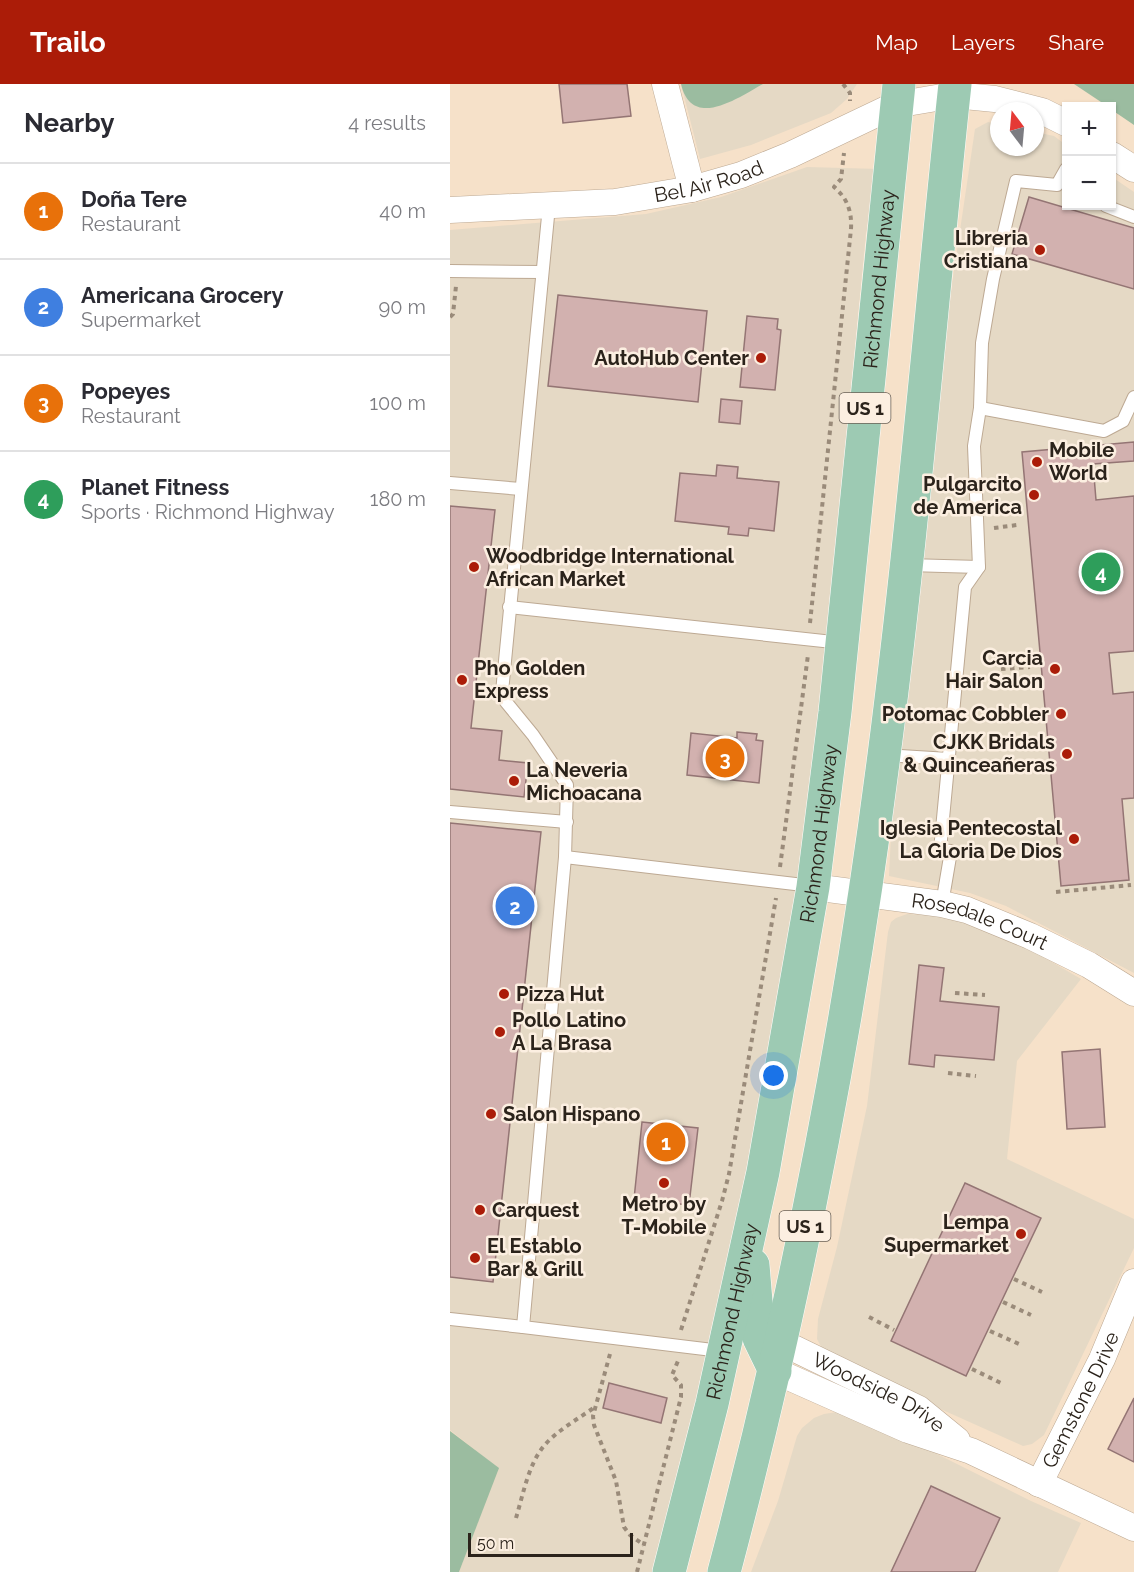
<!DOCTYPE html>
<html lang="en">
<head>
<meta charset="utf-8">
<style>
  :root { --surface:#fff; --page:#f2f2f3; --text:#2b2b33; --muted:#7c7c81; --line:#e1e1e2; --accent:#ab1c08 }
  body { margin:0; font-family:Raleway,sans-serif; background:var(--page); color:var(--text) }
  .controls { position:absolute; right:18px; top:18px; display:grid; overflow:hidden; border-radius:0px; box-shadow:0 2px 4px #0004 }
  .controls button { width:54px; height:54px; display:grid; place-items:center; padding:0; border:0; border-bottom:2px solid var(--line); background:var(--surface); color:var(--text); font:30px sans-serif }
  .compass { position:absolute; left:540px; top:18px; width:54px; height:54px; border-radius:50%; background:var(--surface); box-shadow:0 2px 4px #0004; rotate:344deg }
  .scale { position:absolute; left:18px; bottom:15px; width:165px; box-sizing:border-box; padding-left:6px; border:3px solid #2b231b; border-top:0; font-size:16px; line-height:21px; white-space:nowrap; color:#2b231b; -webkit-text-stroke:4px #fcefe1; paint-order:stroke }
  .you { position:absolute; left:324px; top:992px; width:21px; height:21px; margin:-15px; border:4px solid #fff; border-radius:50%; background:#1a73e8; box-shadow:0 0 0 9px #1a73e833 }
  .badge { display:grid; place-items:center; width:39px; height:39px; border-radius:50%; background:var(--accent); color:#fff; font-size:20px; font-weight:700 }
  .pin { position:absolute; translate:-50% -50%; border:3px solid #fff; box-shadow:0 2px 6px #0006 }
  .list { margin:0; padding:0; list-style:none }
  h2 { display:flex; justify-content:space-between; align-items:center; height:78px; margin:0; padding:0 24px; font-size:26px }
  h2 small { font-size:20px; font-weight:400; color:var(--muted) }
  .list li { display:grid; grid-template-columns:39px 1fr auto; gap:18px; align-items:center; box-sizing:border-box; height:96px; padding:0 24px; border-top:2px solid var(--line) }
  .list b { display:block; font-size:22px; white-space:nowrap }
  .list p { margin:0; font-size:20px; white-space:nowrap; color:var(--muted) }
  .list em { font-size:20px; font-style:normal; color:var(--muted) }
  .map { position:relative; flex:none; width:684px; height:1488px; overflow:hidden }
  header { display:flex; align-items:center; gap:36px; box-sizing:border-box; height:84px; padding:0 30px; background:var(--accent); color:#fff }
  header strong { font-size:28px }
  nav { display:flex; gap:33px; margin-inline-start:auto; font-size:21px }
  main { display:flex }
  aside { flex:1; background:var(--surface) }
  .map>svg:first-child { display:block }
  .commercial { fill:#e5d9c5 }
  .forest { fill:#9bbca0 }
  .building { fill:#d2b1af; stroke:#947574; stroke-width:1.5 }
  .lines { fill:none; stroke-linecap:round; stroke-linejoin:round }
  .service-casing { stroke:#bda993; stroke-width:14 }
  .minor-casing { stroke:#bda993; stroke-width:27 }
  .primary-casing { stroke:#fff; stroke-width:34 }
  .path { stroke:#9a8b7a; stroke-width:4; stroke-dasharray:4.5 4.5; stroke-linecap:butt }
  .service { stroke:#fff; stroke-width:12 }
  .minor { stroke:#fff; stroke-width:26 }
  .primary { stroke:#9dcab3; stroke-width:33 }
  .poi-dot { fill:#ab1c08; stroke:#fcefe1; stroke-width:2 }
  .labels { text-anchor:middle; dominant-baseline:central; stroke-width:5; stroke-linejoin:round; paint-order:stroke }
  .shield { fill:#fcefe1; stroke:#6a6056; stroke-width:1.5 }
  .shield-label { font-size:18px; font-weight:bold; fill:#2b231b }
  .street-label { font-size:20px; fill:#2b231b; stroke:#fcefe1 }
  .poi-label { font-size:20px; font-weight:bold; fill:#2b231b; stroke:#fcefe1; text-anchor:start }
</style>
</head>
<body>
<header>
<strong>Trailo</strong>
<nav><a>Map</a><a>Layers</a><a>Share</a></nav>
</header>
<main>
<aside>
<h2>Nearby<small>4 results</small></h2>
<ul class="list">
<li><span class="badge" style="background:#e8710a">1</span><div><b>Doña Tere</b><p>Restaurant</p></div><em>40 m</em></li>
<li><span class="badge" style="background:#3f7fe0">2</span><div><b>Americana Grocery</b><p>Supermarket</p></div><em>90 m</em></li>
<li><span class="badge" style="background:#e8710a">3</span><div><b>Popeyes</b><p>Restaurant</p></div><em>100 m</em></li>
<li><span class="badge" style="background:#2e9e5b">4</span><div><b>Planet Fitness</b><p>Sports · Richmond Highway</p></div><em>180 m</em></li>
</ul>
</aside>
<div class="map">
<svg width="684" height="1488" viewBox="0 0 684 1488">
  <rect width="100%" height="100%" fill="#f6e1c9"/>
  <g class="commercial">
    <polygon points="231,0 407,0 397,15 381,29 301,61 250,75"/>
    <polygon points="538,38 549,41 549,63 585,63 585,48 604,52 616,61 616,122 662,122 662,93 684,108 684,889 556,822 520,809 439,792 451,545 525,45"/>
    <polygon points="357,83 430,85 416,149 348,855 324,1036 205,1488 9,1488 48,1384 0,1346 0,146 196,130 271,113"/>
    <polygon points="457,830 500,832 561,854 631,895 567,977 557,1075 684,1135 684,1164 594,1351 582,1360 573,1362 388,1279 375,1270 367,1255 368,1235 387,1163 417,1022 438,848 441,838 446,834"/>
    <polygon points="394,1327 443,1348 581,1417 631,1439 608,1488 301,1488 328,1417 347,1352 352,1344 364,1334 374,1330"/>
  </g>
  <g class="forest">
    <path d="M 231,0 L 313,0 C 289,13 242,47 231,0 Z"/>
    <polygon points="624,0 684,0 684,41 662,26 662,22 657,22"/>
    <polygon points="0,1347 49,1384 9,1488 0,1488"/>
  </g>
  <g class="building">
    <polygon points="109,0 177,0 181,32 113,39"/>
    <polygon points="579,113 684,144 684,205 562,170"/>
    <polygon points="108,211 257,227 248,318 98,302"/>
    <polygon points="297,232 328,235 327,245 331,246 325,306 290,303"/>
    <polygon points="271,315 292,317 290,340 269,338"/>
    <polygon points="684,358 684,377 643,380 646,416 684,412 684,567 659,569 663,610 684,608 684,714 672,715 679,796 611,802 572,368"/>
    <polygon points="267,381 288,383 287,394 329,398 324,447 299,444 298,452 278,450 279,443 225,437 230,389 266,392"/>
    <polygon points="0,422 45,426 21,644 52,647 49,676 78,679 74,713 0,705"/>
    <polygon points="287,648 307,650 306,656 313,657 309,699 237,691 241,649 287,654"/>
    <polygon points="0,739 91,748 43,1198 0,1193"/>
    <polygon points="469,881 494,884 490,917 549,923 544,976 485,971 484,983 459,980"/>
    <polygon points="650,965 655,1043 617,1045 612,968"/>
    <polygon points="192,1038 248,1044 239,1121 184,1115"/>
    <polygon points="515,1099 591,1134 516,1292 441,1257"/>
    <polygon points="159,1299 217,1314 211,1339 153,1324"/>
    <polygon points="684,1314 684,1378 658,1365"/>
    <polygon points="481,1402 550,1434 525,1488 441,1488"/>
  </g>
  <g class="lines">
    <defs>
      <g id="service">
        <polyline points="99,122 52,608 56,618 83,651 117,701 115,773"/>
        <polyline points="656,122 684,133"/>
        <polyline points="0,187 92,188"/>
        <polyline points="530,324 654,347 673,337 684,313"/>
        <polyline points="0,399 71,405"/>
        <polyline points="458,481 529,483"/>
        <polyline points="59,523 392,559"/>
        <polyline points="434,671 499,675"/>
        <polyline points="0,728 117,738"/>
        <polyline points="492,820 501,767 490,766 515,503 529,483 524,362 530,324 532,259 543,195 566,97 607,101 616,85"/>
        <polyline points="0,1235 73,1243"/>
        <polyline points="271,1267 73,1243 115,773 362,802"/>
      </g>
      <g id="minor">
        <polyline points="215,0 242,105"/>
        <polyline points="662,71 684,85"/>
        <path id="s1" d="M 0,126 L 165,118 L 242,105 L 291,91 L 340,71 L 445,21 L 504,11 L 545,15 L 592,27 L 616,39"/>
        <path id="s2" d="M 363,803 L 492,820 L 517,826 L 580,852 L 639,881 L 684,909"/>
        <path id="s3" d="M 331,1258 L 469,1325 L 507,1356"/>
        <polyline points="325,1287 458,1346 521,1367 684,1444"/>
        <path id="s4" d="M 589,1400 L 652,1275 L 684,1198"/>
      </g>
      <g id="primary">
        <polyline points="303,1181 309,1254 325,1287"/>
        <path id="s5" d="M 219,1488 L 262,1320 L 313,1088 L 363,803 L 385,628 L 449,0"/>
        <path d="M 274,1488 C 345,1220 399,946 434,671 C 463,448 481,223 505,0"/>
      </g>
    </defs>
    <use href="#service" class="service-casing"/>
    <use href="#minor" class="minor-casing"/>
    <use href="#primary" class="primary-casing"/>
    <g class="path">
      <polyline points="393,0 400,9 400,17"/>
      <polyline points="0,233 3,230 6,202"/>
      <polyline points="544,444 567,441"/>
      <path d="M 360,539 L 401,145 C 402,127 397,114 384,103 L 391,95 L 394,69"/>
      <polyline points="551,585 580,583"/>
      <polyline points="566,744 593,742"/>
      <polyline points="330,783 358,571"/>
      <polyline points="606,808 681,801"/>
      <polyline points="505,909 535,911"/>
      <polyline points="498,989 526,992"/>
      <polyline points="564,1195 592,1208"/>
      <polyline points="553,1218 581,1231"/>
      <polyline points="419,1233 444,1246"/>
      <polyline points="231,1246 272,1117 279,1090 326,814"/>
      <polyline points="540,1247 569,1260"/>
      <polyline points="160,1270 143,1332 144,1341 166,1397 174,1443 180,1451 194,1461"/>
      <polyline points="522,1285 551,1299"/>
      <path d="M 66,1434 C 73,1411 78,1382 93,1363 C 106,1347 128,1335 145,1323"/>
      <polyline points="187,1488 231,1313 231,1301 222,1291 228,1277"/>
    </g>
    <use href="#service" class="service"/>
    <use href="#minor" class="minor"/>
    <use href="#primary" class="primary"/>
  </g>
  <g class="poi-dot">
    <circle cx="590" cy="166" r="6"/>
    <circle cx="311" cy="274" r="6"/>
    <circle cx="587" cy="378" r="6"/>
    <circle cx="584" cy="411" r="6"/>
    <circle cx="24" cy="483" r="6"/>
    <circle cx="605" cy="585" r="6"/>
    <circle cx="12" cy="596" r="6"/>
    <circle cx="611" cy="630" r="6"/>
    <circle cx="617" cy="670" r="6"/>
    <circle cx="64" cy="697" r="6"/>
    <circle cx="624" cy="755" r="6"/>
    <circle cx="54" cy="910" r="6"/>
    <circle cx="50" cy="948" r="6"/>
    <circle cx="41" cy="1030" r="6"/>
    <circle cx="214" cy="1099" r="6"/>
    <circle cx="30" cy="1126" r="6"/>
    <circle cx="571" cy="1150" r="6"/>
    <circle cx="25" cy="1174" r="6"/>
  </g>
  <g class="labels">
    <g class="shield">
      <rect x="389.5" y="309" width="51" height="30" rx="4.5"/>
      <rect x="329.5" y="1127" width="51" height="30" rx="4.5"/>
    </g>
    <g class="shield-label">
      <text x="415" y="324">US 1</text>
      <text x="355" y="1142">US 1</text>
    </g>
    <g class="street-label">
      <text stroke="none"><textPath href="#s1" startOffset="261">Bel Air Road</textPath></text>
      <text stroke="none"><textPath href="#s5" startOffset="1312">Richmond Highway</textPath></text>
      <text stroke="none"><textPath href="#s5" startOffset="754">Richmond Highway</textPath></text>
      <text stroke="none"><textPath href="#s2" startOffset="171">Rosedale Court</textPath></text>
      <text stroke="none"><textPath href="#s5" startOffset="268">Richmond Highway</textPath></text>
      <text stroke="none"><textPath href="#s3" startOffset="110">Woodside Drive</textPath></text>
      <text stroke="none"><textPath href="#s4" startOffset="94">Gemstone Drive</textPath></text>
    </g>
    <g class="poi-label">
      <text x="578" y="154" text-anchor="end">Libreria<tspan x="578" dy="23">Cristiana</tspan></text>
      <text x="299" y="274" text-anchor="end">AutoHub Center</text>
      <text x="599" y="366">Mobile<tspan x="599" dy="23">World</tspan></text>
      <text x="572" y="400" text-anchor="end">Pulgarcito<tspan x="572" dy="23">de America</tspan></text>
      <text x="36" y="472">Woodbridge International<tspan x="36" dy="23">African Market</tspan></text>
      <text x="593" y="574" text-anchor="end">Carcia<tspan x="593" dy="23">Hair Salon</tspan></text>
      <text x="24" y="584">Pho Golden<tspan x="24" dy="23">Express</tspan></text>
      <text x="599" y="630" text-anchor="end">Potomac Cobbler</text>
      <text x="605" y="658" text-anchor="end">CJKK Bridals<tspan x="605" dy="23">&amp; Quinceañeras</tspan></text>
      <text x="76" y="686">La Neveria<tspan x="76" dy="23">Michoacana</tspan></text>
      <text x="612" y="744" text-anchor="end">Iglesia Pentecostal<tspan x="612" dy="23">La Gloria De Dios</tspan></text>
      <text x="66" y="910">Pizza Hut</text>
      <text x="62" y="936">Pollo Latino<tspan x="62" dy="23">A La Brasa</tspan></text>
      <text x="53" y="1030">Salon Hispano</text>
      <text x="214" y="1120" text-anchor="middle">Metro by<tspan x="214" dy="23">T-Mobile</tspan></text>
      <text x="42" y="1126">Carquest</text>
      <text x="559" y="1138" text-anchor="end">Lempa<tspan x="559" dy="23">Supermarket</tspan></text>
      <text x="37" y="1162">El Establo<tspan x="37" dy="23">Bar &amp; Grill</tspan></text>
    </g>
  </g>
</svg>
<div class="controls">
<button>+</button>
<button>−</button>
</div>
<svg class="compass" viewBox="-18 -18 36 36"><path d="M0-13l5 13h-10z" fill="#e53935"/><path d="M0 13l5-13h-10z" fill="#7c7c81"/></svg>
<div class="scale">50 m</div>
<div class="you"></div>
<div class="pin badge" style="left:216px;top:1058px;background:#e8710a">1</div>
<div class="pin badge" style="left:65px;top:822px;background:#3f7fe0">2</div>
<div class="pin badge" style="left:275px;top:674px;background:#e8710a">3</div>
<div class="pin badge" style="left:651px;top:488px;background:#2e9e5b">4</div>
</div>
</main>
</body>
</html>
